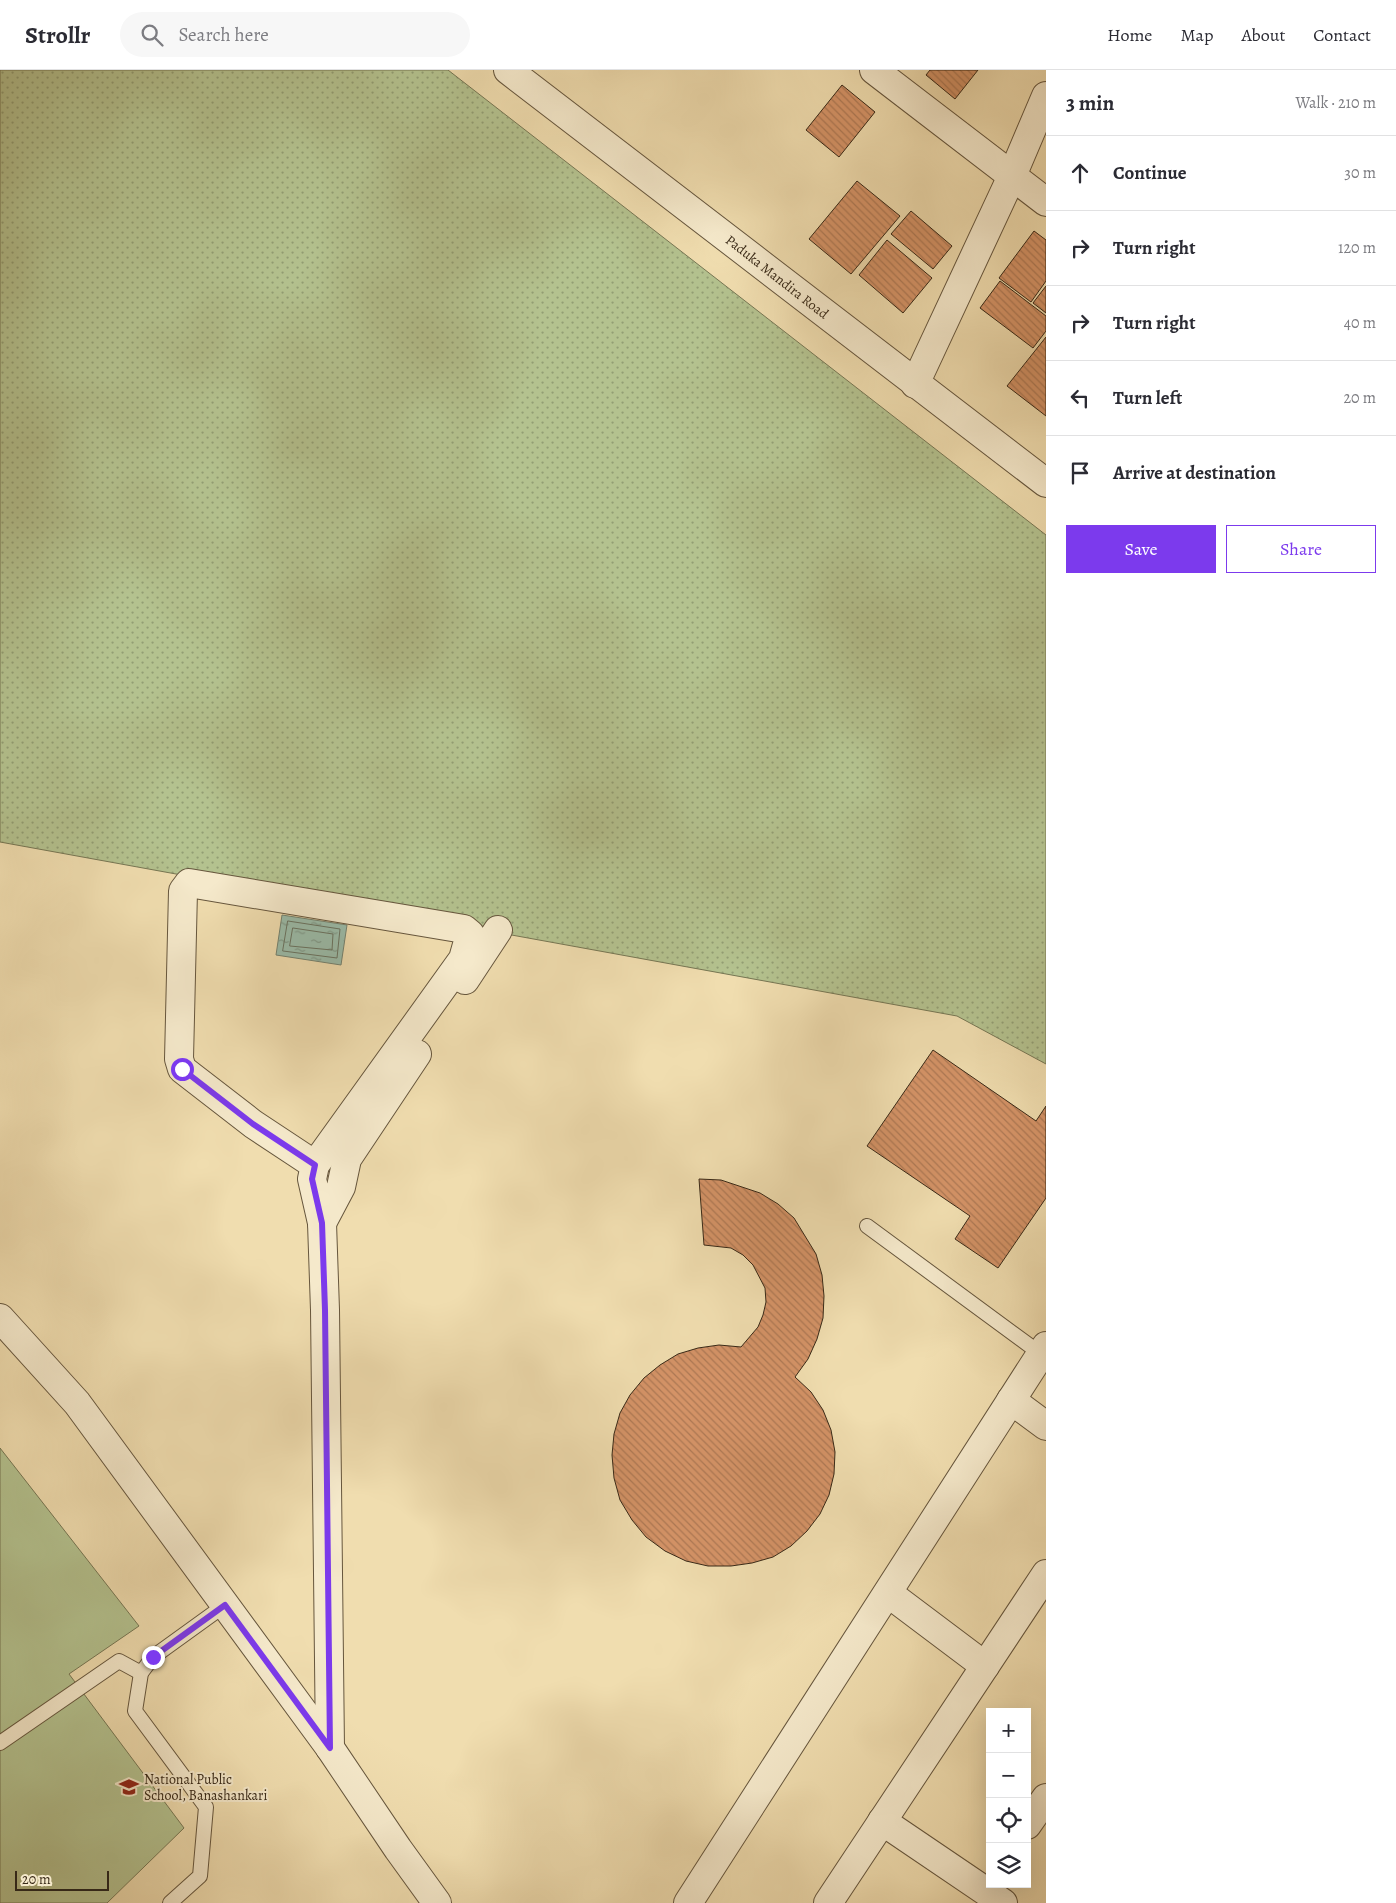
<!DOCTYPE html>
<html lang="en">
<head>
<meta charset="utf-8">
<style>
  :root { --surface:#fff; --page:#f7f7f7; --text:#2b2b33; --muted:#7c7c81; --line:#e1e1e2; --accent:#7c3aed }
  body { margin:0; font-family:Alegreya,serif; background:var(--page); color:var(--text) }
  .controls { position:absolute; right:15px; bottom:15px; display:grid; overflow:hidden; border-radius:0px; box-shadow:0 5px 20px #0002 }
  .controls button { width:45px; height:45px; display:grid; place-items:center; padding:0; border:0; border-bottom:1px solid var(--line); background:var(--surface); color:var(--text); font:25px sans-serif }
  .scale { position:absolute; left:15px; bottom:12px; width:94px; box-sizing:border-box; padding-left:5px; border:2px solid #382917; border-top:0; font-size:14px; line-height:18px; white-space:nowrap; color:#382917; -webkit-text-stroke:4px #f5e9cb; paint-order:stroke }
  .stop { position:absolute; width:15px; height:15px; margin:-11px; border:4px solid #7c3aed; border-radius:50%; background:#fff }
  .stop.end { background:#7c3aed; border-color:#fff; box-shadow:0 1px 5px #0008 }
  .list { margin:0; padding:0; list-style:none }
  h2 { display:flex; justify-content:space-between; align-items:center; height:65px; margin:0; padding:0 20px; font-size:21px }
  h2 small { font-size:16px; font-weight:400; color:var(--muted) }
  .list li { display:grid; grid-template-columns:32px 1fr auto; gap:15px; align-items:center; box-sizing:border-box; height:75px; padding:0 20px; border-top:1px solid var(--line) }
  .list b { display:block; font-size:19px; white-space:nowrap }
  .list em { font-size:16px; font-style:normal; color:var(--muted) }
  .actions { display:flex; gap:10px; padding:15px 20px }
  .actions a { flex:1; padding:11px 0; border:1px solid var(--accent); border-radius:0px; text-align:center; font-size:18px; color:var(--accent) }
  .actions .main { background:var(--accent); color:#fff }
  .icon { flex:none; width:28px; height:28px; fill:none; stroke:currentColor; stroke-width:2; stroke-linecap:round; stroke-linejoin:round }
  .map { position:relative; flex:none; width:1046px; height:1833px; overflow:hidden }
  header { display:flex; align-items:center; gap:30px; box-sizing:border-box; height:70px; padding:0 25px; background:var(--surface); border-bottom:1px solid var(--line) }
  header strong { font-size:24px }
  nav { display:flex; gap:28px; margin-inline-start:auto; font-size:18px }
  .search { width:350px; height:45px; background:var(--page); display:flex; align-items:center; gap:12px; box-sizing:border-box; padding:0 18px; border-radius:28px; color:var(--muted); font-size:19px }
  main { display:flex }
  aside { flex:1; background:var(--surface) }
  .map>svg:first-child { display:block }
  .grass { fill:url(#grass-dots); stroke:#767653 }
  .park { fill:#b4c28f; stroke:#767653 }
  .water { fill:url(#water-ripples); stroke:#73816f }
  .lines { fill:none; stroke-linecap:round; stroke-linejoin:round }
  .shore { stroke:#697260; stroke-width:1 }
  .building { fill:url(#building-back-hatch); stroke:#382917 }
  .service-casing { stroke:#66563d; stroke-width:16 }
  .minor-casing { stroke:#66563d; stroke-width:30 }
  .tertiary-casing { stroke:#66563d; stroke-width:30 }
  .service { stroke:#f5e9cb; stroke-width:14 }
  .minor { stroke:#f5e9cb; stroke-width:28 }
  .tertiary { stroke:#f5e9cb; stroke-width:28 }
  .route { stroke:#7c3aed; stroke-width:6 }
  .labels { text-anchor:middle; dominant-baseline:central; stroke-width:4; stroke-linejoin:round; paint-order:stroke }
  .street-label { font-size:14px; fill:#382917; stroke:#f5e9cb }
  .poi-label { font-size:14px; fill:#382917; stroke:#f5e9cb; text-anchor:start }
</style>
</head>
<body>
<header>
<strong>Strollr</strong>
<div class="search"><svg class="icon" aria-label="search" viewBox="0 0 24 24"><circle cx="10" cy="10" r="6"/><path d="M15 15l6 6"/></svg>Search here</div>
<nav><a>Home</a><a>Map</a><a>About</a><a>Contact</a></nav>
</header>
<main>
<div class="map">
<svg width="1046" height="1833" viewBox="0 0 1046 1833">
  <defs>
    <pattern id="grass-dots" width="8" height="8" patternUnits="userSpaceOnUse" patternTransform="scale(1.25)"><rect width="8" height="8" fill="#b4c28f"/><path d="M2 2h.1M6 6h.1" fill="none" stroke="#939e74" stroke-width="1.8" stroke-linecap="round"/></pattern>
    <pattern id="water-ripples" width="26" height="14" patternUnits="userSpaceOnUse" patternTransform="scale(1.25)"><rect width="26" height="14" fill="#9abcaa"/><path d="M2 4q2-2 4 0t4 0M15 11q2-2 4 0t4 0" fill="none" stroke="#7f9989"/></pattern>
    <pattern id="building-back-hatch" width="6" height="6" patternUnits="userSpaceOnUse" patternTransform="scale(1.25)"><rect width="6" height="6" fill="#d49367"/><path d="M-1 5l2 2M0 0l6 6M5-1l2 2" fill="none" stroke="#ad7854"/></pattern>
  </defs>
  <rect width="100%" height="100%" fill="#f0ddaf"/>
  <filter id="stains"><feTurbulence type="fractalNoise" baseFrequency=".004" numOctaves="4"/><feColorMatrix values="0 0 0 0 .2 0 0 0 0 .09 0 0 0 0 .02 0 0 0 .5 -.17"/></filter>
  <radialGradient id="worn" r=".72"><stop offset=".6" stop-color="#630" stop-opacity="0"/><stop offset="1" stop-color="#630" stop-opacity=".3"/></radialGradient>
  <polygon class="grass" points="0,0 448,0 1046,465 1046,994 957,946 0,772"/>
  <polygon class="park" points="0,1378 139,1556 69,1604 184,1758 107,1833 0,1833"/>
  <polygon class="water" points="282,845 347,855 341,895 276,885"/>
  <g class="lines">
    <g class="shore">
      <polygon points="288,851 340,859 337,888 283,881"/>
      <polygon points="293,858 333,864 332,880 290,876"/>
    </g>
  </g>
  <g class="building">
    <polygon points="930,0 978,0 955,29 926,5"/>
    <polygon points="842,15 875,42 839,87 806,60"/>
    <polygon points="857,111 900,146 851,204 809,169"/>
    <polygon points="911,141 952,176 933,199 891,164"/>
    <polygon points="1034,161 1046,170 1046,211 1031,232 999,208"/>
    <polygon points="887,170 932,208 903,243 859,205"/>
    <polygon points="1000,211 1046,246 1046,261 1033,278 980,238"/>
    <polygon points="1046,216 1046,243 1033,233"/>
    <polygon points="1046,267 1046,346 1007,316"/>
    <polygon points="933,980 1036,1051 1046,1036 1046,1128 998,1198 955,1169 970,1146 867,1076"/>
    <polygon points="699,1109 721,1110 760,1123 778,1134 794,1148 816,1184 822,1205 824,1226 823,1248 817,1269 808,1289 795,1307 811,1322 823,1340 831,1360 835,1382 834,1404 829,1425 820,1444 807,1461 791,1476 773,1487 752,1493 731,1496 708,1496 686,1491 665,1481 646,1467 632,1450 620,1430 614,1408 612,1385 614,1364 620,1343 630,1325 644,1308 660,1295 678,1284 698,1278 719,1275 741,1277 758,1257 763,1245 766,1232 765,1218 753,1195 743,1185 731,1178 704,1175"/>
  </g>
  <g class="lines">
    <defs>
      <g id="service">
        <polyline points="867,1156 1041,1284"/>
        <polyline points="0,1673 119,1591 141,1603"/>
        <polyline points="170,1833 200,1806 206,1737 135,1641 141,1603 153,1587 225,1535"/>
      </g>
      <g id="minor">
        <polyline points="874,0 1046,132"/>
        <polyline points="915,314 1012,106 1046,26"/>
        <polyline points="465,910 498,860"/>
        <polyline points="315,1095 253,1054 182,999 179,989 183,821 189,813 464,859 470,864 463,889 315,1095 312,1109 322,1153 325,1240 330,1678"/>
        <polyline points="322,1153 341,1117 347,1089 417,984"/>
        <polyline points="1011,1330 1046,1356"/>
        <polyline points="888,1523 985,1596"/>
        <polyline points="882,1751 1003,1833"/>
        <polyline points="1027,1755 1046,1728"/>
        <polyline points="688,1833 1046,1276"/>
        <polyline points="828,1833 1046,1504"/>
      </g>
      <g id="tertiary">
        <polyline points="508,0 1046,413"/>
        <polyline points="0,1248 77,1333 330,1678 398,1779 437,1833"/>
      </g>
    </defs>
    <use href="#service" class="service-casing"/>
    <use href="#minor" class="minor-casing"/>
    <use href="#tertiary" class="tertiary-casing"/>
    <use href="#service" class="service"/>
    <use href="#minor" class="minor"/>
    <use href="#tertiary" class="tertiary"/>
  </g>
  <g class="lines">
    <polyline class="route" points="153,1587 225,1535 330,1678 325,1240 322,1153 312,1109 315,1095 253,1054 182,999"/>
  </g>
  <defs>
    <symbol id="school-bare" viewBox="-9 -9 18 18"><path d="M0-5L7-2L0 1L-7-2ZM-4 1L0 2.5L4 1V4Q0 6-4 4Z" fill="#8f2418" stroke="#f5e9cb" stroke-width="2.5" paint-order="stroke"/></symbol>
  </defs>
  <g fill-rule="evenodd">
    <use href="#school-bare" x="115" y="1703" width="28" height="28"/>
  </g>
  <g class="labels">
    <g class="street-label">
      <text transform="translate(777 207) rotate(38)">Paduka Mandira Road</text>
    </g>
    <g class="poi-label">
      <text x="144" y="1709">National Public<tspan x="144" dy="16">School, Banashankari</tspan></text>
    </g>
  </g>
  <rect width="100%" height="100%" filter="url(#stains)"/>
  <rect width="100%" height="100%" fill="url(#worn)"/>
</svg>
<div class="controls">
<button>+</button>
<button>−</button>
<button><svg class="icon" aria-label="locate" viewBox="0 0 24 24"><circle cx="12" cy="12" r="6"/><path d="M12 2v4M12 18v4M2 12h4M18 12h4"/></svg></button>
<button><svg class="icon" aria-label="layers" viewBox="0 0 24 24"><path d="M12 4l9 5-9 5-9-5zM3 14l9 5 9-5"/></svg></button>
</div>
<div class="scale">20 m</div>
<div class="stop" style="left:182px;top:999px"></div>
<div class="stop end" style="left:153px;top:1587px"></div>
</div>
<aside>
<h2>3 min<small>Walk · 210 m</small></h2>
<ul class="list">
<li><svg class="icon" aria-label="ahead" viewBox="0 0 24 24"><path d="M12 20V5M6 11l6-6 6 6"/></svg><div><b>Continue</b></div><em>30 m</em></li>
<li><svg class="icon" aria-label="right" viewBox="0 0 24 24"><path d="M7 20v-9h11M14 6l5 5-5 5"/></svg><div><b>Turn right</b></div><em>120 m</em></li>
<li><svg class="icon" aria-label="right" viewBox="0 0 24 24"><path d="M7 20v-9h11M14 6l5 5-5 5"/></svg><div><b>Turn right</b></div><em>40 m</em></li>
<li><svg class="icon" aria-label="left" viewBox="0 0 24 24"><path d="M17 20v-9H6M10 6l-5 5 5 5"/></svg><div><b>Turn left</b></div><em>20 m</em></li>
<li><svg class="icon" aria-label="arrive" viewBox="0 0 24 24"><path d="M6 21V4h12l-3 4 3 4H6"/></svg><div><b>Arrive at destination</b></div></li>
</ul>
<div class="actions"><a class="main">Save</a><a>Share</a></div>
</aside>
</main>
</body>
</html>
